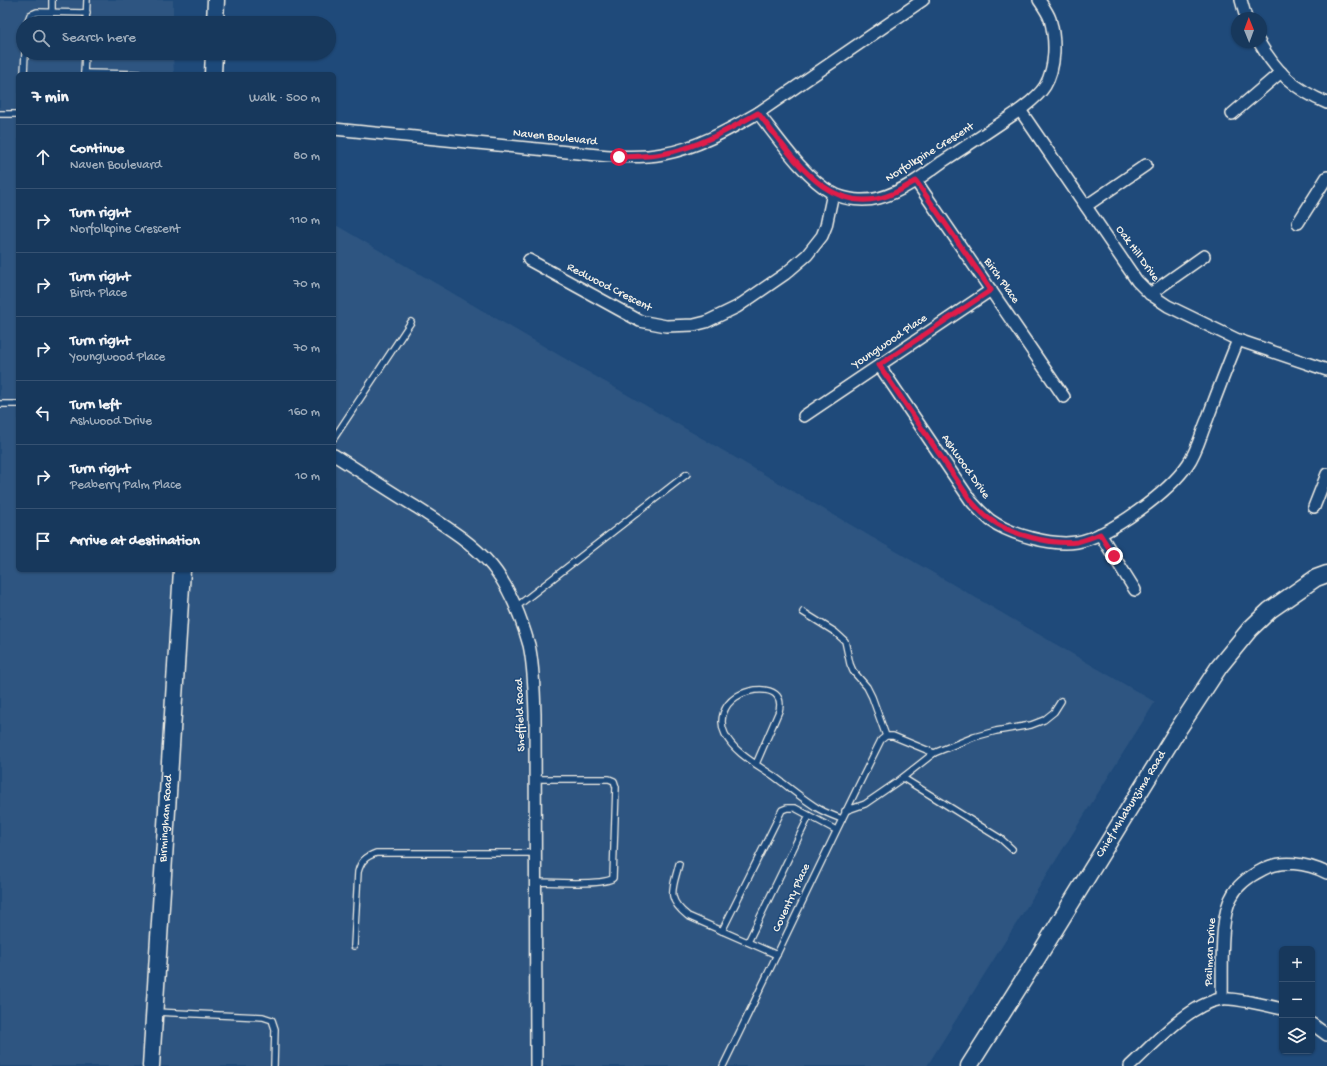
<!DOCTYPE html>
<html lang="en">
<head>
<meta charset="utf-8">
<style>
  :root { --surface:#17385c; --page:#203f62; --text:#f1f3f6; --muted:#9eacbb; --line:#365272 }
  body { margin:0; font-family:"Gochi Hand",sans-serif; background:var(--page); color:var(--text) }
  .controls { position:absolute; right:12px; bottom:12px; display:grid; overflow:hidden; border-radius:6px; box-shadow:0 1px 3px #0004 }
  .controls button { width:36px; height:36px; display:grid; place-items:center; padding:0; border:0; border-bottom:1px solid var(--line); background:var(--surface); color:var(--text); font:20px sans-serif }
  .compass { position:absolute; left:1231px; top:12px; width:36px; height:36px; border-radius:50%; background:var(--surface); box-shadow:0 1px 3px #0004; rotate:359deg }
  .stop { position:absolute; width:12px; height:12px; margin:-9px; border:3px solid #e11d48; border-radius:50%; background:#fff }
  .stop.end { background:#e11d48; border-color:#fff; box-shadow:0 1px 4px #0008 }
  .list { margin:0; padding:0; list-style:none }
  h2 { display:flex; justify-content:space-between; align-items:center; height:52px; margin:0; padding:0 16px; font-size:17px }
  h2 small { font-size:13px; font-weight:400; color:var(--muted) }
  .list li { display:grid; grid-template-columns:26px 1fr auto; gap:12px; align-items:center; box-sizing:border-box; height:64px; padding:0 16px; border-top:1px solid var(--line) }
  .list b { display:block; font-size:15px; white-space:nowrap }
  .list p { margin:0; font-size:13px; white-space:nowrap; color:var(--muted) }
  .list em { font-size:13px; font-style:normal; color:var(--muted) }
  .icon { flex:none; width:22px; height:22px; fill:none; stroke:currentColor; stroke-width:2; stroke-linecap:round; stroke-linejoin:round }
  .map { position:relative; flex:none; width:1327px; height:1066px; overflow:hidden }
  .search { position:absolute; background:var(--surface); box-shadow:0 1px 3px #0004; left:16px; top:16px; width:320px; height:44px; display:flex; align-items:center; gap:10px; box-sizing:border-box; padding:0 14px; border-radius:22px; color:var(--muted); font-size:15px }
  .panel { position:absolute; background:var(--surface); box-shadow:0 1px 3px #0004; left:16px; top:72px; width:320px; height:500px; border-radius:6px }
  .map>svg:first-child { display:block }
  .built { fill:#2d5581 }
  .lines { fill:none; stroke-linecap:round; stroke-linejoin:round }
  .lane-casing { stroke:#f4f1e8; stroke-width:8 }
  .street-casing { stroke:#f4f1e8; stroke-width:14 }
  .secondary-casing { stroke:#f4f1e8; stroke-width:19 }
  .lane { stroke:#1f4a7a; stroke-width:5.5 }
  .street { stroke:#1f4a7a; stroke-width:11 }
  .secondary { stroke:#1f4a7a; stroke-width:16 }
  .route { stroke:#e11d48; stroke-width:5 }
  .labels { text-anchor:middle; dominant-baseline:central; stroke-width:3; stroke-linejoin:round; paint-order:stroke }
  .street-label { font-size:12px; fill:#f4f1e8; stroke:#1f4a7a }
</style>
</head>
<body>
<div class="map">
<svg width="1327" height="1066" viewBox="0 0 1327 1066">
  <rect width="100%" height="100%" fill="#1f4a7a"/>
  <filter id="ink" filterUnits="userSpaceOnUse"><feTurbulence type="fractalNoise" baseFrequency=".025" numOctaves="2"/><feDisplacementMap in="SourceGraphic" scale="8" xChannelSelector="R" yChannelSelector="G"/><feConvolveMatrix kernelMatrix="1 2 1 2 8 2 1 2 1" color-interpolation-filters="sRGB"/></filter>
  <g filter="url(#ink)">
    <polygon class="built" points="0,0 173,0 173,23 23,23 23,53 173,53 174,74 18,74 18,570 334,570 334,224 1155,702 927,1066 0,1066"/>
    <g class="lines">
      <defs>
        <g id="lane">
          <polyline points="52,12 52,0"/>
          <polyline points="27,23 30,15 37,12 87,13"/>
          <polyline points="86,23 87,0"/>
          <polyline points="84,73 139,74"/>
          <polyline points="24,74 25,53"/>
          <polyline points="84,74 85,53"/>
          <polyline points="0,114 18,114"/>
          <polyline points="0,404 18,404"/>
          <polyline points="334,438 411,322"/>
          <polyline points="516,607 687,474"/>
          <polyline points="803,612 835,632 845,641 850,664 853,671 867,687 872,697 886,736"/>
          <path d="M 756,764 L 779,711 C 786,684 750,687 736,697 C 724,705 718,720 725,734 C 734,753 758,765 775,777 C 790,788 804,800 819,809 C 826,813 834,816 842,819"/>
          <polyline points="903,778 1001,839 1012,849"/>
          <polyline points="845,811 865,804 897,782 934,753 974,737 996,731 1031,725 1044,720 1054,712 1061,701"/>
          <path d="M 679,864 C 673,889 665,898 688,916 L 777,955"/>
          <path d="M 536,882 C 550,882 604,886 613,878 L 616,787 L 614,781 L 609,779 L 536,779"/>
          <polyline points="722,931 782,810 787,808 795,808 836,830"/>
          <polyline points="748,942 809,816"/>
          <path d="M 354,946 L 358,872 C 361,861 365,857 376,853 L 536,853"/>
          <polyline points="155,1012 263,1017 272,1020 275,1029 274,1066"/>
          <path d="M 723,1066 C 776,958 827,848 881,740 L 886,736 L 893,736 L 934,753"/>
        </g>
        <g id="street">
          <polyline points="1241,0 1246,18"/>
          <path d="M 1259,42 C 1277,73 1294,89 1327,103"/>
          <polyline points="1020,110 1137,281 1150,294 1168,306 1238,340 1327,370"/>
          <path d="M 758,113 C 778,138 804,177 832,193 C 846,200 864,202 879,198 C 902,192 923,176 942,162 C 968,145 994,128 1020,110 C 1029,103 1039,96 1045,86 C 1056,67 1056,40 1050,19 C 1048,13 1043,6 1039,0"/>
          <polyline points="1232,114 1281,72"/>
          <path d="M 334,129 L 598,155 C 620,157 642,158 663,154 C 697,148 728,130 758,113 L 923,0"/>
          <polyline points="916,181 1064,397"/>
          <polyline points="1086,206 1146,165"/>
          <polyline points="1298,223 1327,177"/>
          <polyline points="529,260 640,321 666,326 694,325 706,322 737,307 785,274 807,255 822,236 826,226 833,193"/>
          <polyline points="1150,294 1204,256"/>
          <path d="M 879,365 L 971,501 C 977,508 983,514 990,520 C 1011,535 1052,546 1077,542 C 1110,536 1169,492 1188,464 C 1197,451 1201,434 1207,420 C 1217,393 1227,367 1238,340"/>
          <polyline points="804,416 991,290"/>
          <path d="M 334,455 C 361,472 388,490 416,507 C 442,524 471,541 492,566 C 510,588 521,617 529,645 C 534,667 534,691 535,714 L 536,1066"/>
          <polyline points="1314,507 1327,474"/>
          <polyline points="1100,534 1135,590"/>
          <path d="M 1222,999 C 1223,972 1219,918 1232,896 C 1238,884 1250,876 1262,870 C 1281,859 1307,863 1327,873"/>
          <polyline points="1312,1024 1327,1035"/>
          <path d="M 1130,1066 C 1154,1044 1188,1005 1221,999 C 1231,997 1270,1006 1282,1009"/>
        </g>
        <g id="secondary">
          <polyline points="215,23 216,0"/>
          <polyline points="213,74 214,53"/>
          <path id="s1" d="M 151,1066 L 182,570"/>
          <path id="s2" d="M 969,1066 L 1036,960 L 1177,731 L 1219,667 L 1250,629 L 1270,610 L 1316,578 L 1327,574"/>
        </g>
      </defs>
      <use href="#lane" class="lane-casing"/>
      <use href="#street" class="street-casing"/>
      <use href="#secondary" class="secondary-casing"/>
      <use href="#lane" class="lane"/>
      <use href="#street" class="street"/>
      <use href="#secondary" class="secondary"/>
    </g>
  </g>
  <g class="lines" filter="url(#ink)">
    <path class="route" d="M 619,157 C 633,156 648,157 662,154 C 697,148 728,130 758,113 C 791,154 829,221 892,194 C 900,191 908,185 916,181 L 991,290 L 879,365 L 971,501 C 977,508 983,515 991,520 C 1012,535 1051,545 1077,542 C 1085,540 1093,537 1100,534 L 1114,556"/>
  </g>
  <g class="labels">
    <g class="street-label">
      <text transform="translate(555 138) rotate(6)">Naven Boulevard</text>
      <text transform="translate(930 153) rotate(-32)">Norfolkpine Crescent</text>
      <text transform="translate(1137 254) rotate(54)">Oak Hill Drive</text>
      <text transform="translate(1001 281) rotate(55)">Birch Place</text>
      <text transform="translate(609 288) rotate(27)">Redwood Crescent</text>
      <text transform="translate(890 342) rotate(-34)">Youngwood Place</text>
      <text transform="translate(965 467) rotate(55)">Ashwood Drive</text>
      <text transform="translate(521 715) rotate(-92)">Sheffield Road</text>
      <text stroke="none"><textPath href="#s2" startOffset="308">Chief Mhlabunzima Road</textPath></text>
      <text stroke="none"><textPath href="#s1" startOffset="248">Birmingham Road</textPath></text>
      <text transform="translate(792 898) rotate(-65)">Coventry Place</text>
      <text transform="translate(1211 952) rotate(-87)">Pailman Drive</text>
    </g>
  </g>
</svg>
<div class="controls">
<button>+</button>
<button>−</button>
<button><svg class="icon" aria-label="layers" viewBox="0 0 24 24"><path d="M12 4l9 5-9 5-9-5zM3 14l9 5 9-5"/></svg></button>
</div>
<svg class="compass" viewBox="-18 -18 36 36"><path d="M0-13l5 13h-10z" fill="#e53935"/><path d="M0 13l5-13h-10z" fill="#9eacbb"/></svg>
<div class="stop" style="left:619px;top:157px"></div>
<div class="stop end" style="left:1114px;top:556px"></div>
<div class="search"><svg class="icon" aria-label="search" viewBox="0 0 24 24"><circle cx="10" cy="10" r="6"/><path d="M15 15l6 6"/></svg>Search here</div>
<section class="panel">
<h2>7 min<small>Walk · 500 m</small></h2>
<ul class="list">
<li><svg class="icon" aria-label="ahead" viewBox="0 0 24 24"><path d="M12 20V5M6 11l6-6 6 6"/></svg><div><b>Continue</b><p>Naven Boulevard</p></div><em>80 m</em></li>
<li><svg class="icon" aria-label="right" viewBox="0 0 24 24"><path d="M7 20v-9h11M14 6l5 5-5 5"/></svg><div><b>Turn right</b><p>Norfolkpine Crescent</p></div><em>110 m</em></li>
<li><svg class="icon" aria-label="right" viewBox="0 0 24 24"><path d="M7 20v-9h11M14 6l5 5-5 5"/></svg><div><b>Turn right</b><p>Birch Place</p></div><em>70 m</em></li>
<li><svg class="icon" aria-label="right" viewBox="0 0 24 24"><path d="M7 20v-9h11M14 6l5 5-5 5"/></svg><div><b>Turn right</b><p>Youngwood Place</p></div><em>70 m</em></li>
<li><svg class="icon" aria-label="left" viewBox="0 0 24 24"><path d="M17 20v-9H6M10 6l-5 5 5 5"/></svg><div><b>Turn left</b><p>Ashwood Drive</p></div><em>160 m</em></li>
<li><svg class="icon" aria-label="right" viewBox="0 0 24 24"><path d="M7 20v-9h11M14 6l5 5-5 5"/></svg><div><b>Turn right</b><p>Peaberry Palm Place</p></div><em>10 m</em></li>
<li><svg class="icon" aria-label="arrive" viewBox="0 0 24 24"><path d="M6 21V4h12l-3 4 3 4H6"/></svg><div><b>Arrive at destination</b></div></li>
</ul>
</section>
</div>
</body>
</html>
